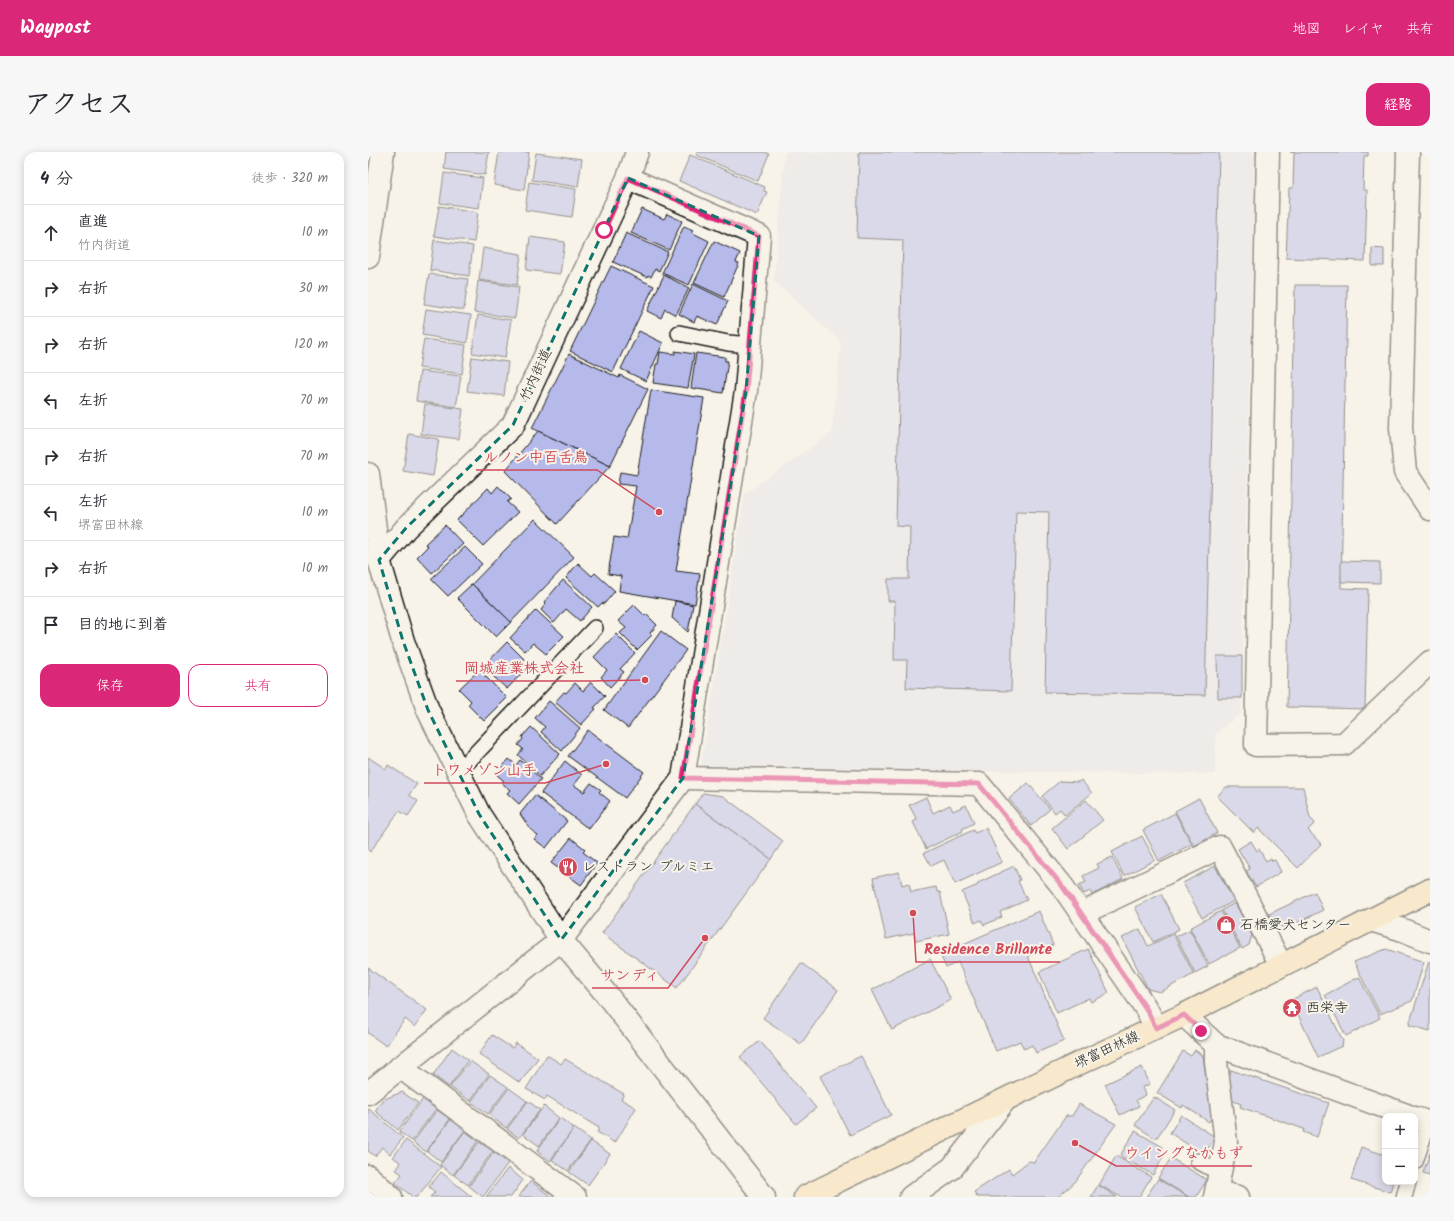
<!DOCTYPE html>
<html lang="ja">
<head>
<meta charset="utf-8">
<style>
  :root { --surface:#fff; --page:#f7f7f7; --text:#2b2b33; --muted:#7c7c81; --line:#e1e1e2; --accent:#db2777 }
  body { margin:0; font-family:Kalam,"Klee One",sans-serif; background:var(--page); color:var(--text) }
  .controls { position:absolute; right:12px; bottom:12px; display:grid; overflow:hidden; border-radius:8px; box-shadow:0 2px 10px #0003 }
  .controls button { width:36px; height:36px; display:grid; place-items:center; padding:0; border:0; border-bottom:1px solid var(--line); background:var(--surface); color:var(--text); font:20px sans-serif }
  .stop { position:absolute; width:12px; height:12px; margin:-9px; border:3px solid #db2777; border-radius:50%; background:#fff }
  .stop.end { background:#db2777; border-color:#fff; box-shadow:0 1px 4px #0008 }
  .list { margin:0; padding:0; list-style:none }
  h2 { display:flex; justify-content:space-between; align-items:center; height:52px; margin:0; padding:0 16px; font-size:17px }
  h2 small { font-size:13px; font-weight:400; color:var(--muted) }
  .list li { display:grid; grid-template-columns:26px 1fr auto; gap:12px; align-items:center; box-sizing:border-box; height:56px; padding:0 16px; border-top:1px solid var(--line) }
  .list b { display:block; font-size:15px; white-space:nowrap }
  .list p { margin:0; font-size:13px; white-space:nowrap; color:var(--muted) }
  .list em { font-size:13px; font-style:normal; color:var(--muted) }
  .actions { display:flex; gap:8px; padding:12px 16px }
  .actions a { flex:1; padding:9px 0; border:1px solid var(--accent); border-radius:12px; text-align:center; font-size:14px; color:var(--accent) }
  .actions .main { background:var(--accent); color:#fff }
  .icon { flex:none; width:22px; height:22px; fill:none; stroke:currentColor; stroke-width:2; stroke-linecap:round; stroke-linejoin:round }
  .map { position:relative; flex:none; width:1062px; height:1045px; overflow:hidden; border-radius:12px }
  header { display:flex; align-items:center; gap:24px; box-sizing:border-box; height:56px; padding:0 20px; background:var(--accent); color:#fff }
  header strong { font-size:19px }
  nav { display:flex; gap:22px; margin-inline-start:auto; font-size:14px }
  .intro { display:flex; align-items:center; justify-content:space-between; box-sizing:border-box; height:96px; padding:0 24px }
  h1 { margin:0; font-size:28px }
  .button { padding:10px 18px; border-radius:12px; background:var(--accent); color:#fff; font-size:14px; font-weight:700 }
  main { display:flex; gap:24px; padding:0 24px }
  aside { flex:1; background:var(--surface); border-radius:12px; box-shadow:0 2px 10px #0003 }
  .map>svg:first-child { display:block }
  .built { fill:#e3e2e9 }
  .building { fill:#b5baeb; stroke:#1c1c1c }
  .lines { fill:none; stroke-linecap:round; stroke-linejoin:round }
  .service-casing { stroke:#1c1c1c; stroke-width:18 }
  .minor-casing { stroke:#1c1c1c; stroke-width:25 }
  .tertiary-casing { stroke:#1c1c1c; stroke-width:25 }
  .primary-casing { stroke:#1c1c1c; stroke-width:25 }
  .service { stroke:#f7f3e8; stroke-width:15 }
  .minor { stroke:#f7f3e8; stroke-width:22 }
  .tertiary { stroke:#f7f3e8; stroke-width:22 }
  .primary { stroke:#f8deab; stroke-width:22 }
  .route { stroke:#db2777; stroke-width:5 }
  .marked { fill:none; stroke:#0f766e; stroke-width:3; stroke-dasharray:8 5; stroke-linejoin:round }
  .labels { text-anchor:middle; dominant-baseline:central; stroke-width:4; stroke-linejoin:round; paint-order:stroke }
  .street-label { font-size:14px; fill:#1c1c1c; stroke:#f7f3e8 }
  .poi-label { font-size:14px; fill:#1c1c1c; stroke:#f7f3e8; text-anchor:start }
  .leader { fill:none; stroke:#d1495b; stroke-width:1.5 }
  .callout-dot { fill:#d1495b; stroke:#f7f3e8; stroke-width:1.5 }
  .callout-label { font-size:15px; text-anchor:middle; font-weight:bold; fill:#d1495b; stroke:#f7f3e8; stroke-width:4; stroke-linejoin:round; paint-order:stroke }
</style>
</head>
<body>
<header>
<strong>Waypost</strong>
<nav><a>地図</a><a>レイヤ</a><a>共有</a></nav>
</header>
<div class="intro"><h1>アクセス</h1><a class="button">経路</a></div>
<main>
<aside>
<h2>4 分<small>徒歩 · 320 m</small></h2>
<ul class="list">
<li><svg class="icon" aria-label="ahead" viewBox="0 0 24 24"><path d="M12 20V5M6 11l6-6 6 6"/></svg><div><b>直進</b><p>竹内街道</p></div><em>10 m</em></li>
<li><svg class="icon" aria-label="right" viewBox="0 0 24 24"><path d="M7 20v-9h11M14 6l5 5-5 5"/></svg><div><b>右折</b></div><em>30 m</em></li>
<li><svg class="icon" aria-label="right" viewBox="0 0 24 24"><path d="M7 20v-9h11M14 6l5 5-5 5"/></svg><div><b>右折</b></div><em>120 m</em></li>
<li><svg class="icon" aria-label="left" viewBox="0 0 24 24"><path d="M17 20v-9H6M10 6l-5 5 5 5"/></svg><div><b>左折</b></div><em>70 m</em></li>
<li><svg class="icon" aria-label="right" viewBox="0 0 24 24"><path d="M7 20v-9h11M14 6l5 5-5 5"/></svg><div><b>右折</b></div><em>70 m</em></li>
<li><svg class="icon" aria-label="left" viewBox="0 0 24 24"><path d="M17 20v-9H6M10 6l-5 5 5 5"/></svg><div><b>左折</b><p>堺富田林線</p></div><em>10 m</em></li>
<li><svg class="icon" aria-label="right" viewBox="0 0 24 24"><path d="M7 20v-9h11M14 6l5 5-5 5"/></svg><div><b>右折</b></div><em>10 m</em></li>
<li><svg class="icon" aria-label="arrive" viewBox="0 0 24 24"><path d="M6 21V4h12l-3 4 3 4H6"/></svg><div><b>目的地に到着</b></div></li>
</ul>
<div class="actions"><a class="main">保存</a><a>共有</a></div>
</aside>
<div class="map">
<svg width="1062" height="1045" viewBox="0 0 1062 1045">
  <rect width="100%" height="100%" fill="#f7f3e8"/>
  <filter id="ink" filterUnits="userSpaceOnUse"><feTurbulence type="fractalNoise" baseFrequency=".025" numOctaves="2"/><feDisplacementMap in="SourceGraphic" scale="8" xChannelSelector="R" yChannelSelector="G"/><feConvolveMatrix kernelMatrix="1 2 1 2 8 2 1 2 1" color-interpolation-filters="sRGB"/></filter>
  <g filter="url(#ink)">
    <polygon class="built" points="417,0 887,0 873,561 848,581 847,622 333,615 377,342 464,281 473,190 406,129"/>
    <g class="building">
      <polygon points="78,0 121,0 117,23 76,17"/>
      <polygon points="131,0 161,0 156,38 126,33"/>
      <polygon points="329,0 396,0 401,2 390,29 328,3"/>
      <polygon points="491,0 851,0 837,543 677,540 681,360 648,359 643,539 538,536 539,508 526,508 527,449 520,449 520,427 541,427 542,375 528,374 535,88 489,86"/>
      <polygon points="922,0 1000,0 1000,4 996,4 995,38 999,38 997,109 918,106 921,36 925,36 926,0"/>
      <polygon points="168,1 214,7 210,35 164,28"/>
      <polygon points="322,3 397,35 396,39 399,40 389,63 311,29"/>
      <polygon points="76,21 115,26 111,56 72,51"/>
      <polygon points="161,30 208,37 204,65 157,58"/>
      <polygon points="71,54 110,60 106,90 66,84"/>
      <polygon points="274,57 296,67 299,62 314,69 301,98 263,81"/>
      <polygon points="316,74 325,78 323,80 341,89 321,133 294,121"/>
      <polygon points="258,81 300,100 291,119 287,117 283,125 280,123 279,125 245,110"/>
      <polygon points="162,85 197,90 192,122 158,118"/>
      <polygon points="66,88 105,94 101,124 62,118"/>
      <polygon points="346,89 372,101 368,110 371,111 356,145 326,131"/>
      <polygon points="115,96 153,102 149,133 111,128"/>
      <polygon points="1004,96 1016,97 1016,114 1004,114"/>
      <polygon points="243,114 286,134 245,220 202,199"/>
      <polygon points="61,122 100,127 96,158 56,152"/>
      <polygon points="296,123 321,136 308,163 297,157 293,166 279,159"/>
      <polygon points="110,129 151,135 147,166 106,160"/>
      <polygon points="325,132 360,149 349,173 329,164 326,170 311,162"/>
      <polygon points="927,133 979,133 973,436 1000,437 997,557 919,555"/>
      <polygon points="58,157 103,163 99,191 54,183"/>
      <polygon points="110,163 143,168 137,206 104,201"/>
      <polygon points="271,179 295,191 278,229 253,217"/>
      <polygon points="56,187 98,193 94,222 51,216"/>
      <polygon points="307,199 326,202 320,236 285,231 288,212 290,212 292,200 307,202"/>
      <polygon points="328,201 357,205 357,209 360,209 355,241 323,236"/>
      <polygon points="201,202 251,226 252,223 280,237 242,314 164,276"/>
      <polygon points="104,205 140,210 136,244 99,239"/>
      <polygon points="52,219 93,224 88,255 48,249"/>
      <polygon points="283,238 336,246 308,419 332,422 327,452 251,439 253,424 240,422 246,385 259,387 268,334 250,332 252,320 269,323"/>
      <polygon points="57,252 95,257 91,287 53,282"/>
      <polygon points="170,279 242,314 189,372 137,319"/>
      <polygon points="41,282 71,287 65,324 35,319"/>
      <polygon points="130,334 143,347 139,350 150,360 115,394 89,368 120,336 124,341"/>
      <polygon points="167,367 206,405 143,470 104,432"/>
      <polygon points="77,373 95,392 64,421 49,405 60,394 57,392"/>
      <polygon points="97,395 114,412 80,444 63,427"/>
      <polygon points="973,409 1012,410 1012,431 973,430"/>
      <polygon points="210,411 224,424 227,421 247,439 236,452 234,451 230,455 198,426"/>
      <polygon points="195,428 224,455 212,469 198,457 186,471 173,458 178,452 176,450"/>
      <polygon points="104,432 143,470 128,485 89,446"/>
      <polygon points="307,449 325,453 320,480 304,466"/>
      <polygon points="266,453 277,464 278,462 289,473 282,481 284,483 269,498 252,481 258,476 250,469"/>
      <polygon points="168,458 196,484 178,502 165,491 157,499 142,486"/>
      <polygon points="293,479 318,498 260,576 236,558"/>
      <polygon points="248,482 267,501 252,517 256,520 242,535 233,525 239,518 226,505"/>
      <polygon points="139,490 156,507 148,515 154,521 139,537 115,515"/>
      <polygon points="849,504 874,504 874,546 850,546"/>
      <polygon points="111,518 139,546 116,569 100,553 103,549 91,537"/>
      <polygon points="223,530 237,544 226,556 228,557 213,573 187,550 196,540 198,541 207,531 215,539"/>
      <polygon points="181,549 212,576 194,599 173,580 177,575 167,566"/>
      <polygon points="163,575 192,602 172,624 150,603 155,597 150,593 155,587 154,585"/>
      <polygon points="220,578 276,620 257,646 200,604"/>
      <polygon points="0,605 18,617 20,613 49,632 41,643 50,649 40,664 31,659 2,700 0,698"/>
      <polygon points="141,607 148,613 152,608 173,627 151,652 139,641 142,638 134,631 136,629 128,622"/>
      <polygon points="197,609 214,623 206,633 216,640 223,631 233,638 231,640 242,649 221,677 173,641"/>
      <polygon points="713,628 724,641 697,663 692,657 687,661 674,644 692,629 711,630"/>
      <polygon points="660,631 682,657 663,674 641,647"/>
      <polygon points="858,635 935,635 942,666 947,671 940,678 953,692 930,716 890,676 886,681 849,644"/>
      <polygon points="335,641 355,644 415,689 403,707 327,652"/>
      <polygon points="167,643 199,669 178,696 166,687 170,683 163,678 152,662"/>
      <polygon points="558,645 565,661 582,653 585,659 598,653 606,671 594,677 595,679 558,697 545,670 549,668 541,653"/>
      <polygon points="831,646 849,681 826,694 807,659"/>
      <polygon points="718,648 735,668 700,697 684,676"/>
      <polygon points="327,652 403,707 309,836 234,781"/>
      <polygon points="807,661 824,692 791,709 775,678"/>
      <polygon points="618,676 634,710 587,732 576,708 563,714 556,701 605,678 607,681"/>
      <polygon points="774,684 787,708 756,724 744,700"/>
      <polygon points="203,686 217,697 215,700 229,711 213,733 183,711"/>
      <polygon points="883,689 889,699 891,697 898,709 903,706 904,709 907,708 913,720 888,735 878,719 882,717 870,697"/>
      <polygon points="744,705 755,727 724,743 722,739 716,742 711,733 718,730 715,724 731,716 729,712"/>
      <polygon points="646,714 652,728 650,729 659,748 632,760 634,765 616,773 613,768 607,771 594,740 610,733 610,731"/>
      <polygon points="847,714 866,749 834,766 815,731"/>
      <polygon points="531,720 534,733 541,731 543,740 568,735 569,740 572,740 581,782 548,789 546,781 518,787 505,726"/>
      <polygon points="947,740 955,758 918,776 906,772 901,762"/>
      <polygon points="793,742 811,777 785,790 767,755"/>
      <polygon points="867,751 884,783 881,793 874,797 854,758"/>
      <polygon points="671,759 685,793 660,804 696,889 668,901 664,893 656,897 652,889 628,899 590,810 578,816 572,802"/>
      <polygon points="853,759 872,796 841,812 822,776"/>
      <polygon points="772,777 780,794 805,782 826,822 792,840 780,837 754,786"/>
      <polygon points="822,778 840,814 827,821 808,784"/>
      <polygon points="720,797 741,841 723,850 721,846 689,861 671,820"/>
      <polygon points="1018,797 1056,810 1044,849 1012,862 986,810"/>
      <polygon points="562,807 583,848 524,878 504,838"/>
      <polygon points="1061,809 1062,810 1062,879 1041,873"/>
      <polygon points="433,811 470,838 433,892 395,866"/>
      <polygon points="0,816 59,858 47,875 37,867 18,894 0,881"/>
      <polygon points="991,825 1012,866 978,884 957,843"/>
      <polygon points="949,835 975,889 974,894 950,905 923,848"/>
      <polygon points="124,883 144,896 148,891 170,906 152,931 111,902"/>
      <polygon points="392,889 448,956 428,972 372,905"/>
      <polygon points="84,896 100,908 81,935 65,923"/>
      <polygon points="827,898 835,904 844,965 841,970 815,953 814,956 789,941 815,899 823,904"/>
      <polygon points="179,903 193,912 197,907 256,942 253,947 268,956 247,991 229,980 231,976 179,944 177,948 158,937"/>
      <polygon points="493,904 523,963 482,983 452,924"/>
      <polygon points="102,909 121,922 102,949 82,935"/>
      <polygon points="774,915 782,932 775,935 778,943 768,948 771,954 752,963 737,932"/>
      <polygon points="863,918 961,951 949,985 935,980 936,977 872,955 873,952 863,948 864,942 861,941 863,933 859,932"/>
      <polygon points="122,923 140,935 120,962 103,950"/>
      <polygon points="141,936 159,949 138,976 121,963"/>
      <polygon points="34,940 50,951 30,978 7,959 14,948"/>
      <polygon points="786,945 807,958 788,987 767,973"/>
      <polygon points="55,947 68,957 44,989 31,980"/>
      <polygon points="160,949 172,958 151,986 139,977"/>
      <polygon points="711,952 748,972 707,1030 690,1045 609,1045 606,1040 641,1017 644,1022 661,1009 666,1010 698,964 704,964"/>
      <polygon points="176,954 191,966 171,994 155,982"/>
      <polygon points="1,957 35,986 22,1002 14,995 7,1004 0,999 0,958"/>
      <polygon points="69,958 82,967 58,1000 45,990"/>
      <polygon points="813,963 847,985 836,1003 802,981"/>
      <polygon points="192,966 206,976 182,1009 169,999"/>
      <polygon points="83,967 97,978 73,1010 59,999"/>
      <polygon points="206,976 223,988 200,1019 184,1008"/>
      <polygon points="97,979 110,989 85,1023 72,1013"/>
      <polygon points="767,979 795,995 791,1002 796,1004 785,1023 752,1004"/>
      <polygon points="38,988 73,1015 49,1045 45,1045 27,1031 34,1022 28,1018 33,1011 25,1005"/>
      <polygon points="223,989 242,1002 220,1033 201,1020"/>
      <polygon points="111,990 125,999 100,1033 86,1023"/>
      <polygon points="993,995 1017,1003 1016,1007 1017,1007 1017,1030 1025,1030 1022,1040 983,1028"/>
      <polygon points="126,1000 140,1011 115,1045 101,1034"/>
      <polygon points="1062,1001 1062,1023 1055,1021"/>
      <polygon points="748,1004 783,1025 771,1045 753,1045 731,1033"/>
      <polygon points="803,1006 839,1028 828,1045 821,1045 790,1026"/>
      <polygon points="140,1016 155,1028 143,1045 118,1045"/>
      <polygon points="73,1020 104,1045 62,1045 67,1040 61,1035"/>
      <polygon points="790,1027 820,1045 778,1045"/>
      <polygon points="163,1029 183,1045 150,1045"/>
      <polygon points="730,1033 749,1045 723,1045"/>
    </g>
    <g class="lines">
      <defs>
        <g id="service">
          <polyline points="311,181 360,191 382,193"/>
          <polyline points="90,620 227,476"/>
          <polyline points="830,1009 852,1021"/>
          <polyline points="1047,1010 1060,971"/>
          <polyline points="1036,1045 1040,1030"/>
        </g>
        <g id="minor">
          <polyline points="900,0 888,593 976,592 1062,510"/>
          <polyline points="11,408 38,376 145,273 260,26 269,0"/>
          <polyline points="315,626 611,632 695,735 769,843 779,858 788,876"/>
          <polyline points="713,762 852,695 913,813"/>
          <polyline points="1003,768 1035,778 1062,789"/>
          <polyline points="816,863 848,893 1041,964"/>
          <polyline points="32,915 207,1045"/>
          <polyline points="0,941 193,788 315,626 378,239 391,84 260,26"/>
          <polyline points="1047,966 1062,971"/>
          <polyline points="0,1024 23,1045"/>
          <polyline points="849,1040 870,1045"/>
          <polyline points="543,1045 584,1016 637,948"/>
          <polyline points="847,1045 858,990 848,910 848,893"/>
        </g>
        <g id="tertiary">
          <polyline points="1040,0 1033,276 1037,320 1062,357"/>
          <polyline points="0,105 15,0"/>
          <polyline points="0,322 11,408 35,489 60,558 111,662 193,788 239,843 396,1045"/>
        </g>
        <polyline id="primary" points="437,1045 714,910 816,863 1062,738"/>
      </defs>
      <use href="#service" class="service-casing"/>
      <use href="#minor" class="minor-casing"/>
      <use href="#tertiary" class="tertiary-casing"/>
      <use href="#primary" class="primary-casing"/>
      <use href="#service" class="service"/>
      <use href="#minor" class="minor"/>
      <use href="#tertiary" class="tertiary"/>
      <use href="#primary" class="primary"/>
    </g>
  </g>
  <g class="lines" filter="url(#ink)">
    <polyline class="route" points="236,78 260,26 391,84 378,239 315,626 611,632 695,735 769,843 779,858 788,876 816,863 833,879"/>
  </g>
  <path d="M0 0H1062V1045H0ZM 260,26 L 391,84 L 378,239 L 315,626 L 193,788 L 111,662 L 60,558 L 35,489 L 11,408 L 38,376 L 145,273 Z" fill="#f7f3e8" fill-opacity=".55" fill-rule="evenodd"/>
  <path class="marked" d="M 260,26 L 391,84 L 378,239 L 315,626 L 193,788 L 111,662 L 60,558 L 35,489 L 11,408 L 38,376 L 145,273 Z"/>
  <defs>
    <symbol id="restaurant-disc" viewBox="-11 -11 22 22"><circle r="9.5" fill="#d1495b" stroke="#f7f3e8"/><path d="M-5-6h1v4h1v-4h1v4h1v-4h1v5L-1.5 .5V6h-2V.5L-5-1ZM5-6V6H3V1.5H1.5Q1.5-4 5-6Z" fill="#fff"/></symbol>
    <symbol id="shop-disc" viewBox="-11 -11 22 22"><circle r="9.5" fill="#d1495b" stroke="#f7f3e8"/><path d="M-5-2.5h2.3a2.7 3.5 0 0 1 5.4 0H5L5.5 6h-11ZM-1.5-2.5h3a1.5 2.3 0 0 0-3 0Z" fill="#fff"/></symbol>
    <symbol id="temple-disc" viewBox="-11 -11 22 22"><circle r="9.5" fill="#d1495b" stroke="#f7f3e8"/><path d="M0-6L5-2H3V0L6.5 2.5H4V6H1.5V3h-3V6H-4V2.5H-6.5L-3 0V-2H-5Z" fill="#fff"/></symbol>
  </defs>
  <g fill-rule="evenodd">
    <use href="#restaurant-disc" x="189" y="704" width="22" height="22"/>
    <use href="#shop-disc" x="847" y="762" width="22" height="22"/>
    <use href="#temple-disc" x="913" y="845" width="22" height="22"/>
  </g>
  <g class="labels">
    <g class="street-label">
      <text transform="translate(168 223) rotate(-65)">竹内街道</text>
      <text transform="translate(739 898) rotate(-25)">堺富田林線</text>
    </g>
    <g class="poi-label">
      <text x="214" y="715">レストラン プルミエ</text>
      <text x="872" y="773">石橋愛犬センター</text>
      <text x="938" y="856">西栄寺</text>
    </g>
  </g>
  <path class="leader" d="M291 360L229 318H108M277 528L224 529H88M238 612L177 631H56M545 761L548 810H692M337 786L300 836H224M707 991L748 1014H884"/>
  <g class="callout-dot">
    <circle cx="291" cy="360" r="4"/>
    <circle cx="277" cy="528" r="4"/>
    <circle cx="238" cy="612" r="4"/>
    <circle cx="545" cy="761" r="4"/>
    <circle cx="337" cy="786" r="4"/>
    <circle cx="707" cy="991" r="4"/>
  </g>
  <g class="callout-label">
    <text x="168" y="310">ルノン中百舌鳥</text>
    <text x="156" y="521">岡城産業株式会社</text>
    <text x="116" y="623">トワメゾン山手</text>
    <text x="620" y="802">Residence Brillante</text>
    <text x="262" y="828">サンディ</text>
    <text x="816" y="1006">ウイングなかもず</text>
  </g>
</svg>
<div class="controls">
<button>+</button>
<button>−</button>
</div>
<div class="stop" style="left:236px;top:78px"></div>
<div class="stop end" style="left:833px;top:879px"></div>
</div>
</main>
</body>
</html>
